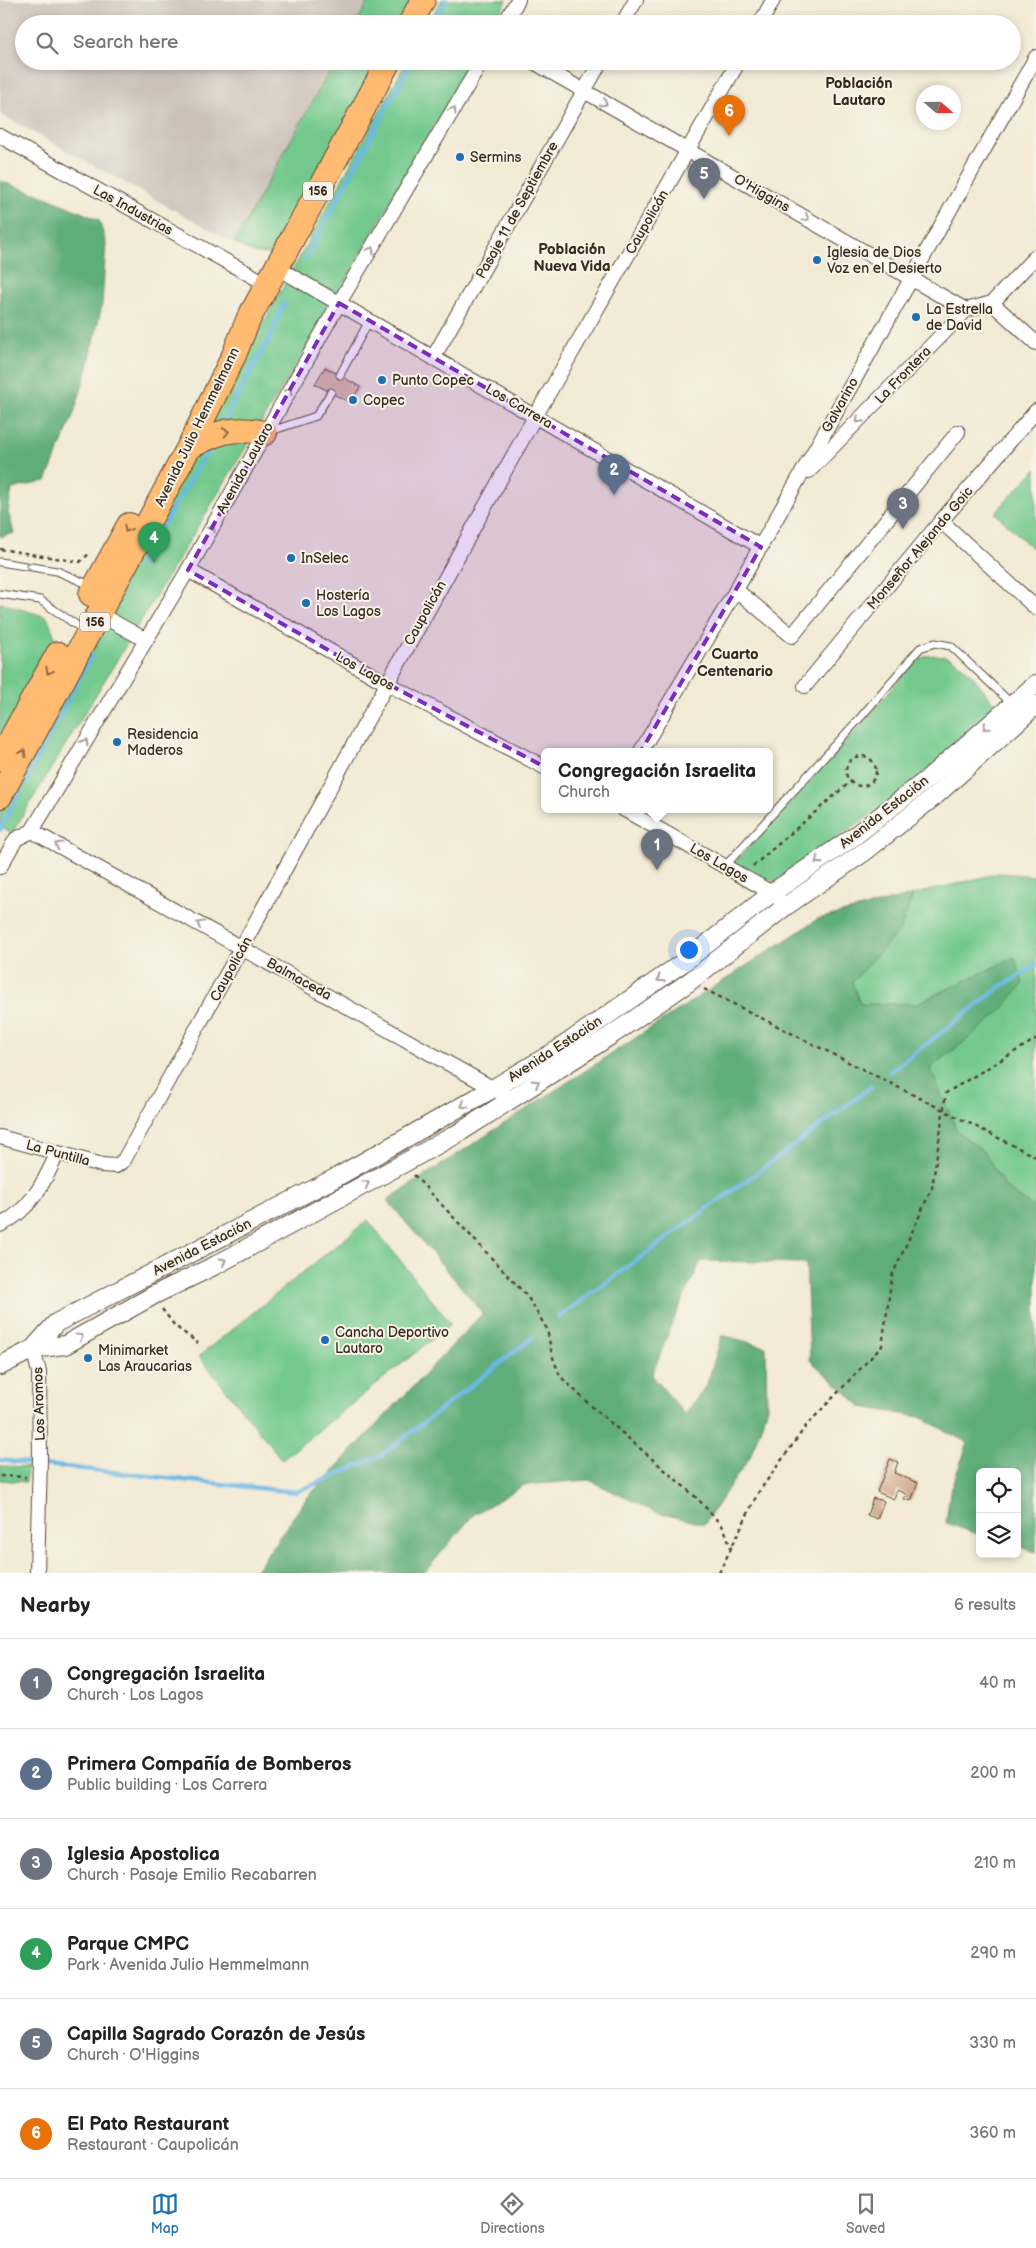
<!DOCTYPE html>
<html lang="en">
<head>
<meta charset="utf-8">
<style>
  :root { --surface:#fff; --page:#f2f2f2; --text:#222; --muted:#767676; --line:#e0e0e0; --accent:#1f6fb2 }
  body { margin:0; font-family:"Balsamiq Sans",sans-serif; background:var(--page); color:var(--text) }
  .controls { position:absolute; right:15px; bottom:15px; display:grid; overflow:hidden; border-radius:8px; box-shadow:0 2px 8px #0003 }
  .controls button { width:45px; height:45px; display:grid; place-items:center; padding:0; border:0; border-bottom:1px solid var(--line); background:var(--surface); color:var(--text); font:25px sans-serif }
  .compass { position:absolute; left:916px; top:85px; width:45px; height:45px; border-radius:50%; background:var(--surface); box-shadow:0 2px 8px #0003; rotate:110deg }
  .you { position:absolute; left:688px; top:949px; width:18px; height:18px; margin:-12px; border:4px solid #fff; border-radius:50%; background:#1a73e8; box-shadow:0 0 0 8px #1a73e833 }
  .badge { display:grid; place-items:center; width:32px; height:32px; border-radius:50%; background:var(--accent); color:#fff; font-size:16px; font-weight:700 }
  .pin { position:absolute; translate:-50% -41px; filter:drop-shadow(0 1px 2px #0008) }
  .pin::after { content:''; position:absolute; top:26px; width:18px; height:15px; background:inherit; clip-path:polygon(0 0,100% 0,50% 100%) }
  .popup { position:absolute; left:541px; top:748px; width:232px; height:65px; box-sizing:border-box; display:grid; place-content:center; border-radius:8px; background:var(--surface); filter:drop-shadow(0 1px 4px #0005); font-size:16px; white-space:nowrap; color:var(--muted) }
  .popup b { font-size:19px; color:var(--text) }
  .popup::after { content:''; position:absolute; left:50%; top:100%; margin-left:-10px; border:10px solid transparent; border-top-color:var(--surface) }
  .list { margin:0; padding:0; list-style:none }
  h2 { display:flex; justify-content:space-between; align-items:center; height:65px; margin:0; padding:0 20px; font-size:21px }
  h2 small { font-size:16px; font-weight:400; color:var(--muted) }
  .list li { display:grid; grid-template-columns:32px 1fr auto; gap:15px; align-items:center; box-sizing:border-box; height:90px; padding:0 20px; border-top:1px solid var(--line) }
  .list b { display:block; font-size:19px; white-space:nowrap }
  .list p { margin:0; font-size:16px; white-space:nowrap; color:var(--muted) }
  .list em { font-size:16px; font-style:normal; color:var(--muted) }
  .icon { flex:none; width:28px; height:28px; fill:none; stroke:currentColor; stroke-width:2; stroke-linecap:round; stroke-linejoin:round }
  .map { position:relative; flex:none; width:1036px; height:1573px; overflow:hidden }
  .search { position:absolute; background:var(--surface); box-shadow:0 2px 8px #0003; left:15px; right:15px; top:15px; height:55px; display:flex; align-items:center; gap:12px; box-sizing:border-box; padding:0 18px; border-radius:28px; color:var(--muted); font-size:19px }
  .sheet { height:605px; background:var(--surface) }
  nav { display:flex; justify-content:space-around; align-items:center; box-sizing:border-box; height:70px; border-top:1px solid var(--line); background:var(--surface); font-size:14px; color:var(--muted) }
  nav a { display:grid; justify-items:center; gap:2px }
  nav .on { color:var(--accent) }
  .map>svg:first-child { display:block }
  .industrial { fill:#ccc2b9 }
  .green { fill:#73c98d; stroke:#577a56 }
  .forest { fill:#5ead78; stroke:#4c6c4b }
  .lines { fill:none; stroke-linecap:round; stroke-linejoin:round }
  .stream { stroke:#6cb8e5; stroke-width:4.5 }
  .building { fill:#d0a989 }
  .service-casing { stroke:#564739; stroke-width:9 }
  .minor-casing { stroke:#564739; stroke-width:16 }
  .tertiary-casing { stroke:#564739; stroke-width:20 }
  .trunk-casing { stroke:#564739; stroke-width:26 }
  .path { stroke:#564739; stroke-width:2.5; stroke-dasharray:4 4; stroke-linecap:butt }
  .service { stroke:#fff; stroke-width:7 }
  .minor { stroke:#fff; stroke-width:14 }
  .tertiary { stroke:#fff; stroke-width:18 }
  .trunk { stroke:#ffbb71; stroke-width:24 }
  .oneway { stroke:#a79f9a }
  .oneway2 { stroke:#936b43 }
  .marked { fill:#7b2cbf; fill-opacity:0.2; stroke:#7b2cbf; stroke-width:4; stroke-dasharray:10 6; stroke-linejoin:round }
  .poi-dot { fill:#1f6fb2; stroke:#f7f3e8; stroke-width:2 }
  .labels { text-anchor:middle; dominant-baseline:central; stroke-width:4; stroke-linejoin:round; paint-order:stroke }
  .shield { fill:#f7f3e8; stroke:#73665b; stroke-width:1 }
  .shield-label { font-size:12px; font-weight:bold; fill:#3b2a1e }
  .poi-label { font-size:14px; fill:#3b2a1e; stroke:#f7f3e8; text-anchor:start }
  .street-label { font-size:14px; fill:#3b2a1e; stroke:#f7f3e8 }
  .neighbourhood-label { font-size:15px; font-weight:bold; fill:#3b2a1e; stroke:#f7f3e8 }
</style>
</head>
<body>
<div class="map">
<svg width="1036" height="1573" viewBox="0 0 1036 1573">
  <rect width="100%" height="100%" fill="#f7f3e8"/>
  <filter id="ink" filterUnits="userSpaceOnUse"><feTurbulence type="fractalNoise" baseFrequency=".02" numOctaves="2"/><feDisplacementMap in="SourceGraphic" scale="10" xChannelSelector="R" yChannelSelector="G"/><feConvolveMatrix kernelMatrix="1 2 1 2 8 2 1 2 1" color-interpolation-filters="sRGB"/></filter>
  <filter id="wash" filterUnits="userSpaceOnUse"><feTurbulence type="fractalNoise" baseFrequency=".0096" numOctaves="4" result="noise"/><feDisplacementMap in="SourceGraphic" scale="20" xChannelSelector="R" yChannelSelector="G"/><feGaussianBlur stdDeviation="1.12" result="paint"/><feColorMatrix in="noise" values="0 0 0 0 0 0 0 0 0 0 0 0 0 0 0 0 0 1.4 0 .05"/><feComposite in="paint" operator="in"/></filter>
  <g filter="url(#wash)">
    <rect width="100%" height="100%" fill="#f2ead4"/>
    <polygon class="industrial" points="0,0 369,0 356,24 24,24 24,61 335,61 234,243 0,114"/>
    <g class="green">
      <polygon points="369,0 413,0 400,24 356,24"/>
      <polygon points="441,0 507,0 493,24 428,24"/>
      <polygon points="335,61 379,61 272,254 254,253 234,243"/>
      <polygon points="407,61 471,61 322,322 12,833 0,826 0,804"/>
      <polygon points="1036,469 1036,552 995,513"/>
      <polygon points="0,603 47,617 57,642 0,744"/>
      <path d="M 934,655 C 963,655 977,683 994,703 L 985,719 L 891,800 L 775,882 L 734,863 L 864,722 L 912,664 L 926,656 Z"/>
      <polygon points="999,873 1036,876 1036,1209 1005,1187 984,1152 957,1131 929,1068 968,1039 1015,957 916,1004 860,1004 852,982 900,930 913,895"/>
      <polygon points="368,1220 451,1324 282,1460 199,1356"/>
      <polygon points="0,1466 27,1467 26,1482 0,1480"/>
    </g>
    <g class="forest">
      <polygon points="0,181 46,197 99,220 106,243 102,305 88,367 73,416 46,481 12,489 8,512 14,533 0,537"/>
      <polygon points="913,895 900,930 852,982 860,1004 916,1004 1015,957 1023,984 1000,1012 968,1039 930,1068 957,1131 984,1152 1005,1187 1036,1209 1036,1552 1017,1546 1017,1472 980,1472 980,1535 946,1523 950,1491 968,1443 920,1417 862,1407 810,1360 806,1263 701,1261 677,1312 652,1375 685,1415 707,1384 722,1335 766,1347 767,1410 750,1457 704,1524 655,1512 589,1480 524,1485 473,1515 424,1573 254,1573 306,1499 483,1313 387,1200 818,919"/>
    </g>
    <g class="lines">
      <g class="stream">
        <polyline points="433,24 446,0"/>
        <polyline points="306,258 412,61"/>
        <polyline points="225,419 271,335 284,303"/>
        <polyline points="139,565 209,449"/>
        <polyline points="0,830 92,654"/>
        <polyline points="890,1072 999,988 1036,965"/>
        <polyline points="559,1317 792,1147 871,1087"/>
        <polyline points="0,1460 296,1492 381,1456 532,1338"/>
      </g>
    </g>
    <g id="blocks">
      <g class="building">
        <polygon points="325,367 360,387 350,403 315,384"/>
        <polygon points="890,1459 898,1462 894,1473 918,1483 911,1501 904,1499 906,1494 897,1490 894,1499 877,1492"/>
        <polygon points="873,1498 884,1501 877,1519 867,1515"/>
      </g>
    </g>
  </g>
  <g filter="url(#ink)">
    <use href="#blocks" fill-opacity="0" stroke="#564739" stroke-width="1"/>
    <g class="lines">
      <defs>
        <g id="service">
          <polyline points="340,375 369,321"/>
          <polyline points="268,432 316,416 331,392"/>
          <polyline points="0,562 57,571 92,586"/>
          <polyline points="0,594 40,600 85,631"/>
          <polyline points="725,866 860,718 920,648 935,643 951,646 1012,704"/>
        </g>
        <g id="minor">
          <polyline points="504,24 518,0"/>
          <polyline points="622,24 636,0"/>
          <polyline points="760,24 773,0"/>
          <polyline points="532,61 966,310"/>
          <polyline points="0,136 267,284"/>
          <polyline points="276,267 761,547"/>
          <polyline points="992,303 1036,343"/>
          <polyline points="433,358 601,61"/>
          <polyline points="809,471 966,310 992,303 1036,256"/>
          <polyline points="941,521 1036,608"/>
          <polyline points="188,570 386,683 544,767"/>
          <polyline points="736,590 792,636 958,432"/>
          <polyline points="99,614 146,640"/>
          <polyline points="805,686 941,521 1036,411"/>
          <polyline points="641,751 736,590 1036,57"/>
          <polyline points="623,809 772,893 778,898"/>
          <polyline points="32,831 512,1099"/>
          <polyline points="0,867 16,839 32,831 188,570 339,303 482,61"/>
          <polyline points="0,1137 102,1165 116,1166 124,1160 528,429 739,61"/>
          <path d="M 0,1225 C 30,1211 44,1183 57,1154"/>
          <polyline points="33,1349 39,1372 40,1459 37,1573"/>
        </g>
        <g id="tertiary">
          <polyline points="33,1349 65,1345 154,1295 216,1265 404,1163 457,1134 610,1036 689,982 786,906 867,850 935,796 1036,705"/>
          <polyline points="0,1366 33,1349 56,1323 337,1177 494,1088 559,1049 688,959 772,893 856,835 926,780 1036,684"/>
        </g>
        <g id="trunk">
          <polyline points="410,24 423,0"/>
          <path d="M 189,447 C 218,432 233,426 265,433"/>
          <polyline points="91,594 129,525"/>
          <polyline points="0,759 58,654"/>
          <polyline points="0,796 189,447 234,355 248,320 389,61"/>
        </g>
      </defs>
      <use href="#service" class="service-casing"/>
      <use href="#minor" class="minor-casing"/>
      <use href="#tertiary" class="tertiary-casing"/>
      <use href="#trunk" class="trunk-casing"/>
      <g class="path">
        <polyline points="0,549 80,562 91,552"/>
        <circle cx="861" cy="771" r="15"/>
        <polyline points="753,866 850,782"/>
        <polyline points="704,989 1036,1157"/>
        <polyline points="414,1175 527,1296 547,1329 552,1355 560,1376 588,1403 698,1499 724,1528 731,1548"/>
        <polyline points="162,1309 175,1326 198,1343"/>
        <polyline points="0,1476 26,1477"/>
        <polyline points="719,1573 758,1493 806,1426 882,1346 892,1276 932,1188 946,1093 1036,1039"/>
      </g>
      <use href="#service" class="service"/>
      <use href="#minor" class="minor"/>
      <use href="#tertiary" class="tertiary"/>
      <use href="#trunk" class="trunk"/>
    </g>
    <defs><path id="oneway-chevron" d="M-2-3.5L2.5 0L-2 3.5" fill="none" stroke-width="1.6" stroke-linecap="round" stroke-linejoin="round" transform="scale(1.25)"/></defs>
    <g class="oneway">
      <use href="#oneway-chevron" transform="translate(604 103) rotate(30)"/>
      <use href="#oneway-chevron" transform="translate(453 110) rotate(-59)"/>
      <use href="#oneway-chevron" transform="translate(806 218) rotate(30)"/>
      <use href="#oneway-chevron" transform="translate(371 250) rotate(-59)"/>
      <use href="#oneway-chevron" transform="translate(289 391) rotate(-60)"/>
      <use href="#oneway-chevron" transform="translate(859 420) rotate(134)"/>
      <use href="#oneway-chevron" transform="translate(212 528) rotate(-60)"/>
      <use href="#oneway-chevron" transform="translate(29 566) rotate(-171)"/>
      <use href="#oneway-chevron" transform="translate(986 727) rotate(139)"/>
      <use href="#oneway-chevron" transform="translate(85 742) rotate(-59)"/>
      <use href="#oneway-chevron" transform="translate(58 845) rotate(-151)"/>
      <use href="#oneway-chevron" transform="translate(818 861) rotate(145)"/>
      <use href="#oneway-chevron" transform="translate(200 924) rotate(-151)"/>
      <use href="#oneway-chevron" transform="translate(660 979) rotate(145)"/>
      <use href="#oneway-chevron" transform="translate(536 1083) rotate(-32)"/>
      <use href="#oneway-chevron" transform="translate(464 1105) rotate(150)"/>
      <use href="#oneway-chevron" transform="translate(366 1184) rotate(-28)"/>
      <use href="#oneway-chevron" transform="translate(223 1261) rotate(-28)"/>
      <use href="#oneway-chevron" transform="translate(80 1337) rotate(-29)"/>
    </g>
    <g class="oneway2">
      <use href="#oneway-chevron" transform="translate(226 432) rotate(-12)"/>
      <use href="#oneway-chevron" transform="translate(127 529) rotate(118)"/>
      <use href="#oneway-chevron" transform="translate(49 671) rotate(119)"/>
      <use href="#oneway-chevron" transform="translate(23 753) rotate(-62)"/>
    </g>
  </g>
  <path class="marked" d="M 339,303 L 761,547 L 611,802 L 386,683 L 188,570 Z"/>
  <g class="poi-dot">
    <circle cx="460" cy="157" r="5"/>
    <circle cx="817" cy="260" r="5"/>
    <circle cx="916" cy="317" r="5"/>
    <circle cx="382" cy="380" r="5"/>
    <circle cx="353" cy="400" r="5"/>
    <circle cx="291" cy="558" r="5"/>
    <circle cx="306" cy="603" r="5"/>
    <circle cx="117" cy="742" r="5"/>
    <circle cx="325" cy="1340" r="5"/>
    <circle cx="88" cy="1358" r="5"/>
  </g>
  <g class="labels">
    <g class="shield">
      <rect x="303" y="181.5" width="30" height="19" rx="4"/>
      <rect x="80" y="612.5" width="30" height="19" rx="4"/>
    </g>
    <g class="shield-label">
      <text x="318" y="191">156</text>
      <text x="95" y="622">156</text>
    </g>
    <g class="poi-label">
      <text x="470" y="157">Sermins</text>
      <text x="827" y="252">Iglesia de Dios<tspan x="827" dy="16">Voz en el Desierto</tspan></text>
      <text x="926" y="309">La Estrella<tspan x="926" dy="16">de David</tspan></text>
      <text x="392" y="380">Punto Copec</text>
      <text x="363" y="400">Copec</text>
      <text x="301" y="558">InSelec</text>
      <text x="316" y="595">Hostería<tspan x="316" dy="16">Los Lagos</tspan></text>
      <text x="127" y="734">Residencia<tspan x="127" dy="16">Maderos</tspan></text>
      <text x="335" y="1332">Cancha Deportivo<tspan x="335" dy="16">Lautaro</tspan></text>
      <text x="98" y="1350">Minimarket<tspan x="98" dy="16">Las Araucarias</tspan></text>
    </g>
    <g class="street-label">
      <text transform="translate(762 193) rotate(30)">O'Higgins</text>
      <text transform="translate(133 210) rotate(29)">Las Industrias</text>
      <text transform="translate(517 210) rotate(-61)">Pasaje 11 de Septiembre</text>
      <text transform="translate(647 222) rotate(-60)">Caupolicán</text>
      <text transform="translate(903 375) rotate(-46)">La Frontera</text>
      <text transform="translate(840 405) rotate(-61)">Galvarino</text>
      <text transform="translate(519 406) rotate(30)">Los Carrera</text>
      <text transform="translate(197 427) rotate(-64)">Avenida Julio Hemmelmann</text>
      <text transform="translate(245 468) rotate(-61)">Avenida Lautaro</text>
      <text transform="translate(920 548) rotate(-50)">Monseñor Alejando Goic</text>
      <text transform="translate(425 613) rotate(-61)">Caupolicán</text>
      <text transform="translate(365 671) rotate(29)">Los Lagos</text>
      <text transform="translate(884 812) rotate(-38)">Avenida Estación</text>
      <text transform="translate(719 863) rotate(30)">Los Lagos</text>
      <text transform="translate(231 969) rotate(-61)">Caupolicán</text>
      <text transform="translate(299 979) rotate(29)">Balmaceda</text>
      <text transform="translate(555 1049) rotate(-33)">Avenida Estación</text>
      <text transform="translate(58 1153) rotate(15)">La Puntilla</text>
      <text transform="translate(202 1247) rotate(-27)">Avenida Estación</text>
      <text transform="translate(39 1404) rotate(-92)">Los Aromos</text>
    </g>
    <g class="neighbourhood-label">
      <text x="859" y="83">Población<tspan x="859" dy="17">Lautaro</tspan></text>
      <text x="572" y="249">Población<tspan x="572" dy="17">Nueva Vida</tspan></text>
      <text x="735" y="654">Cuarto<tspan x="735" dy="17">Centenario</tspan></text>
    </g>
  </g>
</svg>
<div class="controls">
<button><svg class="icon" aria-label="locate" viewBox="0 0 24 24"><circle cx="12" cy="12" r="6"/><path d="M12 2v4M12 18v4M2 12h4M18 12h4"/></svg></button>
<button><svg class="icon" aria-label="layers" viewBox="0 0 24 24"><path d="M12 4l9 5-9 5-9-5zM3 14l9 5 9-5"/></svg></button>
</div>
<svg class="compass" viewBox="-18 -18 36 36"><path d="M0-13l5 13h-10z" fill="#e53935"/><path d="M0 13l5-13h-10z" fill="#767676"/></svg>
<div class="you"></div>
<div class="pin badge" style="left:657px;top:870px;background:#6b7280">1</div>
<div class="popup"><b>Congregación Israelita</b>Church</div>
<div class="pin badge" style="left:614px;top:495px;background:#5c6f8a">2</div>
<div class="pin badge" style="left:903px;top:529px;background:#6b7280">3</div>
<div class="pin badge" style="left:154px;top:563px;background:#2e9e5b">4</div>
<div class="pin badge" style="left:704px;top:199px;background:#6b7280">5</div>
<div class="pin badge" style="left:729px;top:136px;background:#e8710a">6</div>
<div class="search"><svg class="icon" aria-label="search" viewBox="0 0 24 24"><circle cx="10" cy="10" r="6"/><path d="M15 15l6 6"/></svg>Search here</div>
</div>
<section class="sheet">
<h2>Nearby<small>6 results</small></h2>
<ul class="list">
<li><span class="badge" style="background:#6b7280">1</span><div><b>Congregación Israelita</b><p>Church · Los Lagos</p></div><em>40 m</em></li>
<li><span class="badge" style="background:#5c6f8a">2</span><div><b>Primera Compañía de Bomberos</b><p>Public building · Los Carrera</p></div><em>200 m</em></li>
<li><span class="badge" style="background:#6b7280">3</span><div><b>Iglesia Apostolica</b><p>Church · Pasaje Emilio Recabarren</p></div><em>210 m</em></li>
<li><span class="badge" style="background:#2e9e5b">4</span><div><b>Parque CMPC</b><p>Park · Avenida Julio Hemmelmann</p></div><em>290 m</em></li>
<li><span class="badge" style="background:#6b7280">5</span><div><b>Capilla Sagrado Corazón de Jesús</b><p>Church · O'Higgins</p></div><em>330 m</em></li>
<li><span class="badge" style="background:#e8710a">6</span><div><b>El Pato Restaurant</b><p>Restaurant · Caupolicán</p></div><em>360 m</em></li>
</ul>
</section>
<nav>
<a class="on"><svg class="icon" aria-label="map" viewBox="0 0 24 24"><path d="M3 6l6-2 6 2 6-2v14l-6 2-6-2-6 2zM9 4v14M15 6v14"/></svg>Map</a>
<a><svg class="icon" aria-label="directions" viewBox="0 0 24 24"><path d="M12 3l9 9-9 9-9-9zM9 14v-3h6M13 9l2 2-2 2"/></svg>Directions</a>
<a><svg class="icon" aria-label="saved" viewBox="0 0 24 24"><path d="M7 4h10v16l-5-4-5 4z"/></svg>Saved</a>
</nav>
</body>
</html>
